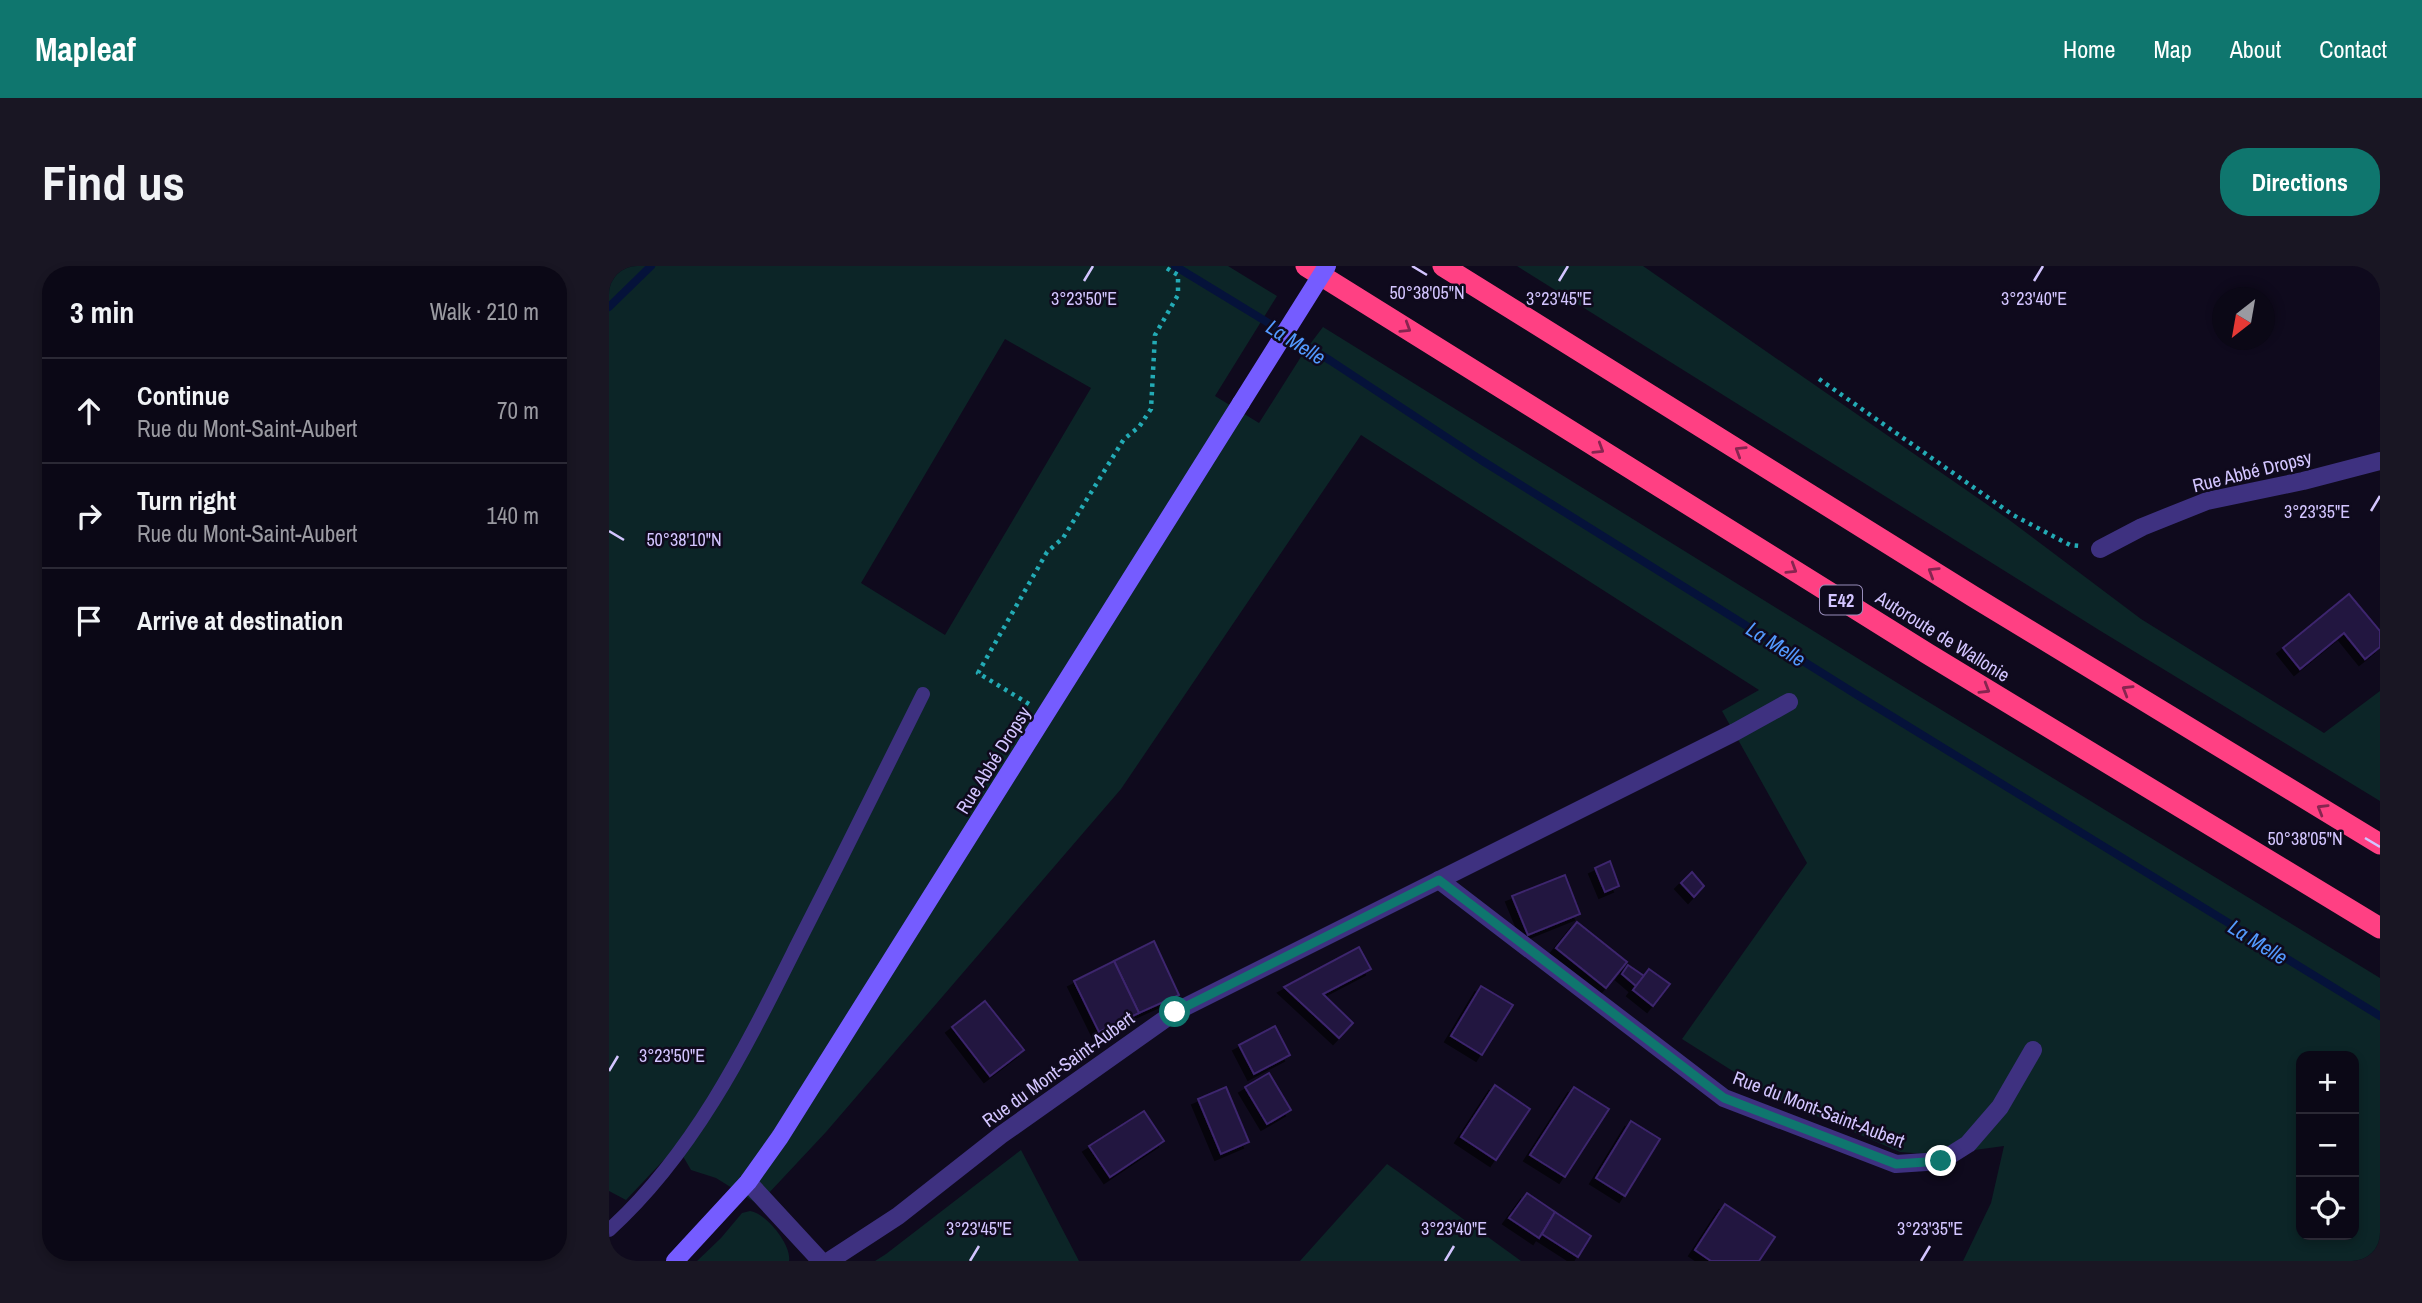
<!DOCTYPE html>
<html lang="en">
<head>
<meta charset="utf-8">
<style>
  :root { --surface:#0b0816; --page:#191623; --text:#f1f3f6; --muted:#9a9aa1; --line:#2b2935; --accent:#0f766e }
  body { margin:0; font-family:"Archivo Narrow",sans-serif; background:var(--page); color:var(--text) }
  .controls { position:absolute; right:21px; bottom:21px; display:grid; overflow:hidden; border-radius:14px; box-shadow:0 4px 10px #0003 }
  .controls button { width:63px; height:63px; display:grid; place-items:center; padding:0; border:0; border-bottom:2px solid var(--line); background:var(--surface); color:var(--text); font:35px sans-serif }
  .compass { position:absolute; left:1603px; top:21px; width:63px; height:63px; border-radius:50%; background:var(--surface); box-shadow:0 4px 10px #0003; rotate:211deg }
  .stop { position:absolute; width:21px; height:21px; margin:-16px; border:5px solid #0f766e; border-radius:50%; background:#fff }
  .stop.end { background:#0f766e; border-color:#fff; box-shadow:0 2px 7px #0008 }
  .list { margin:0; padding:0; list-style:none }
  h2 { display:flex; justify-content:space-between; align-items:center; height:91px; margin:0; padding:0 28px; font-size:30px }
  h2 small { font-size:23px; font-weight:400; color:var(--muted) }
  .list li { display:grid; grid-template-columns:46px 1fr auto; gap:21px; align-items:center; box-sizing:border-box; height:105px; padding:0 28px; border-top:2px solid var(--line) }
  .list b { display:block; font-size:26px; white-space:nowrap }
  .list p { margin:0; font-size:23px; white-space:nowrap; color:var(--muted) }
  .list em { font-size:23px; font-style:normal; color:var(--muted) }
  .icon { flex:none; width:38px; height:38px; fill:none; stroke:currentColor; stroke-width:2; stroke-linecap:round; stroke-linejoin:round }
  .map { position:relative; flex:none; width:1771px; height:995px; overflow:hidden; border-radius:28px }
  header { display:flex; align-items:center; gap:42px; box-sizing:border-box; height:98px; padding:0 35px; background:var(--accent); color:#fff }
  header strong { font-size:33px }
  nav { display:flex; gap:38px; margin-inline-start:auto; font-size:24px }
  .intro { display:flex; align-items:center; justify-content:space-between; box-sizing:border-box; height:168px; padding:0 42px }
  h1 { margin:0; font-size:49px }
  .button { padding:18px 32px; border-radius:28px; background:var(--accent); color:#fff; font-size:24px; font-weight:700 }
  main { display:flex; gap:42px; padding:0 42px }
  aside { flex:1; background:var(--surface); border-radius:28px; box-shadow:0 4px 10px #0003 }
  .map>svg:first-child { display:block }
  .green { fill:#0c2527; fill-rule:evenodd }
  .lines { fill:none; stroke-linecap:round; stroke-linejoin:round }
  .stream { stroke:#05123a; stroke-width:8 }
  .building { fill:#22143f; stroke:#3c256d; stroke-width:2; filter:url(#shadow) }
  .path { stroke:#23abb5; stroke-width:4.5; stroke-dasharray:3.5 5; stroke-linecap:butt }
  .lane { stroke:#3e3180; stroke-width:14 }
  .street { stroke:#3e3180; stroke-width:18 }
  .secondary { stroke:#755cff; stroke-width:18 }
  .highway { stroke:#ff4083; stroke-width:21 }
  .secondary-bridge { stroke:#755cff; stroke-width:18 }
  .oneway { stroke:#872550 }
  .route { stroke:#0f766e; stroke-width:9 }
  .ticks { fill:none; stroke:#d3c5ff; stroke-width:2.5 }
  .labels { text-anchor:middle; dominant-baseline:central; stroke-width:5; stroke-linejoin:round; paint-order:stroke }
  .shield { fill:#0f0a1d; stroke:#988dbb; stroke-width:2 }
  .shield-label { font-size:18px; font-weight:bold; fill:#d3c5ff }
  .street-label { font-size:19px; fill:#d3c5ff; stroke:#0f0a1d }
  .water-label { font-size:21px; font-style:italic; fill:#539aff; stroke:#0f0a1d }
  .ticks-label { font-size:18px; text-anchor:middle; fill:#d3c5ff; stroke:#0f0a1d; stroke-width:5; stroke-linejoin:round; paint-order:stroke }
</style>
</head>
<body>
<header>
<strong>Mapleaf</strong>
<nav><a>Home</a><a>Map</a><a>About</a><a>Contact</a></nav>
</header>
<div class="intro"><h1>Find us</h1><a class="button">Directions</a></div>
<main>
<aside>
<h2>3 min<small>Walk · 210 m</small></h2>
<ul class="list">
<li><svg class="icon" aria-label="ahead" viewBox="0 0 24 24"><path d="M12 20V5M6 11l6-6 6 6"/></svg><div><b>Continue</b><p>Rue du Mont-Saint-Aubert</p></div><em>70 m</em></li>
<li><svg class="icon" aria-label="right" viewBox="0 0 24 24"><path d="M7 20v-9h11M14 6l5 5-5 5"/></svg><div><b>Turn right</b><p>Rue du Mont-Saint-Aubert</p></div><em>140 m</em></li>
<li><svg class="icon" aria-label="arrive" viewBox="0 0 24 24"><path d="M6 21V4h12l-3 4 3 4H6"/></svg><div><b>Arrive at destination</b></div></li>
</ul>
</aside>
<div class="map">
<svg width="1771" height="995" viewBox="0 0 1771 995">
  <defs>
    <filter id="shadow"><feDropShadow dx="-6" dy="6" stdDeviation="0" flood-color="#0009"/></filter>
  </defs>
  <rect width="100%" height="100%" fill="#0f0a1d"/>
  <g class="green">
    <path d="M 0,0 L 619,0 L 668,30 L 606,130 L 650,157 L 695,86 L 714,61 L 1295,421 L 1771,712 L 1771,995 L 1354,995 L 1382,937 L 1395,880 L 1329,889 L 1291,886 L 1168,833 L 1073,773 L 1198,597 L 1113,445 L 1150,424 L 752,169 L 512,523 L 217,866 L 158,929 L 152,940 L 107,912 L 82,904 L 68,880 L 17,934 L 0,925 ZM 396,73 L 482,122 L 336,369 L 252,317 ZM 1692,790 L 1745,790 L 1745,969 L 1692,969 Z"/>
    <polygon points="908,0 1034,0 1399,253 1532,353 1715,467 1771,425 1771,535 1490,364"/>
    <polygon points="412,884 470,995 266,995 277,988"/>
    <polygon points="778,898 788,905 912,995 691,995"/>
    <path d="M 141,945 C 157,947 183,979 180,995 L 88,995 L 112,972 L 133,947 Z"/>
  </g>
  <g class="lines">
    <g class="stream">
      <polyline points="566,0 722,95 872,194 1253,432 1771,750"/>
      <polyline points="0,41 42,0"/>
    </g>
  </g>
  <g class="building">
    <polygon points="1740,328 1771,365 1771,381 1756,393 1735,367 1691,403 1674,382"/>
    <polygon points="1001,595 1010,620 996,626 986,602"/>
    <polygon points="1083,606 1095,620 1085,631 1072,617"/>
    <polygon points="956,609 971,648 919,669 903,630"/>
    <polygon points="968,656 1018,696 997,722 947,682"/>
    <polygon points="545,675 570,729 530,747 505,695"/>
    <polygon points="750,681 762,703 714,728 744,757 730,772 675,721"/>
    <polygon points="505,695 530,747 490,766 465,715"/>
    <polygon points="1019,699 1035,710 1027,720 1013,708"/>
    <polygon points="1040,703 1061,718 1044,740 1024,724"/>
    <polygon points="872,720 904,739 873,789 842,770"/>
    <polygon points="376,735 415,784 381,810 343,761"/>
    <polygon points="666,760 681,789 645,808 630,779"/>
    <polygon points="660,807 682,844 658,858 636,821"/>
    <polygon points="886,819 921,843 887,894 852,871"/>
    <polygon points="617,821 640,876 612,888 589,833"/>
    <polygon points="965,821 1000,843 956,911 921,889"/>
    <polygon points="535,845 555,875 501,911 480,880"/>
    <polygon points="1022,855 1051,873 1016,930 987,912"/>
    <polygon points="918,927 946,946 930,972 900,952"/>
    <polygon points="1116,938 1166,971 1150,995 1102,995 1086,984"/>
    <polygon points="946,946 982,970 969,991 933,968"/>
  </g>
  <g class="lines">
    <g class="path">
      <polyline points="1210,113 1404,249 1461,279 1471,280"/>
      <polyline points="420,438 369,407 438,286 454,272 515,173 530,161 542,143 546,69 569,29 569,9 554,0"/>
    </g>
    <path class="lane" d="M 0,964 C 85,887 136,783 187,681 C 230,597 272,513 314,428"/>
    <g class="street">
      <polyline points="1491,283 1533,261 1598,235 1694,215 1771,195"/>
      <polyline points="830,614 1115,832 1287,898 1332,895 1359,878 1391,841 1424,784"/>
      <polyline points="139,916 212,995"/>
      <polyline points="220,995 289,950 392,869 566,746 1126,466 1180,436"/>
    </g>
    <polyline class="secondary" points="66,995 139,916 171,871 632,137"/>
    <g class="highway">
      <polyline points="697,0 1319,388 1771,662"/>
      <polyline points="834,0 1365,331 1771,578"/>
    </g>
    <polyline class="secondary-bridge" points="632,137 718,0"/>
  </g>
  <defs><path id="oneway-chevron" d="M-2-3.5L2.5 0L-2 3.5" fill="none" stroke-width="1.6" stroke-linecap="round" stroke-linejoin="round" transform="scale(1.75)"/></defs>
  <g class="oneway">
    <use href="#oneway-chevron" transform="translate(797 62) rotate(32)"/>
    <use href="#oneway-chevron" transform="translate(990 183) rotate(32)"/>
    <use href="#oneway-chevron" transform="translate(1131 185) rotate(-148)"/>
    <use href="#oneway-chevron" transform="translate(1183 303) rotate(32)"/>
    <use href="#oneway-chevron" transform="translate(1324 306) rotate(-148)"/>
    <use href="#oneway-chevron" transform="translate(1376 423) rotate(31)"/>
    <use href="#oneway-chevron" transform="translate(1518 424) rotate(-149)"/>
    <use href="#oneway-chevron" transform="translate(1713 543) rotate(-149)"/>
  </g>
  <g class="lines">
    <polyline class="route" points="566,746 830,614 1115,832 1287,898 1332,895"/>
  </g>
  <path class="ticks" d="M 803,0 L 818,9M 475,15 L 484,0M 950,15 L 959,0M 1425,15 L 1434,0M 1762,245 L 1771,230M 0,265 L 15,274M 1756,572 L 1771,581M 0,805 L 9,790M 361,995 L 370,980M 836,995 L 845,980M 1312,995 L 1321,980"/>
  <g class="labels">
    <rect class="shield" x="1211" y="319.5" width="42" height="29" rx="5"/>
    <g class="shield-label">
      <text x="1232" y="334">E42</text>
    </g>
    <g class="street-label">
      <text transform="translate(1643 205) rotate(-14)">Rue Abbé Dropsy</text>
      <text transform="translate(1334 370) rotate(32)">Autoroute de Wallonie</text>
      <text transform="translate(384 494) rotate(-58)">Rue Abbé Dropsy</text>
      <text transform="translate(449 803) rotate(-36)">Rue du Mont-Saint-Aubert</text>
      <text transform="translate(1210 843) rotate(21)">Rue du Mont-Saint-Aubert</text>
    </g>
    <g class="water-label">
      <text transform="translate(687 76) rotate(32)">La Melle</text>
      <text transform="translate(1167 378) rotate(32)">La Melle</text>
      <text transform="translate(1649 676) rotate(32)">La Melle</text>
    </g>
  </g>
  <g class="ticks-label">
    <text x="818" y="33">50°38'05"N</text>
    <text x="475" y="39">3°23'50"E</text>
    <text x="950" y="39">3°23'45"E</text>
    <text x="1425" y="39">3°23'40"E</text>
    <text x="1708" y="252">3°23'35"E</text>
    <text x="75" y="280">50°38'10"N</text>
    <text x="1696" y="579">50°38'05"N</text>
    <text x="63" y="796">3°23'50"E</text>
    <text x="370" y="969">3°23'45"E</text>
    <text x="845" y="969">3°23'40"E</text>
    <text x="1321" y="969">3°23'35"E</text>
  </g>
</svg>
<div class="controls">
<button>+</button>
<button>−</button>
<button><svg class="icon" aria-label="locate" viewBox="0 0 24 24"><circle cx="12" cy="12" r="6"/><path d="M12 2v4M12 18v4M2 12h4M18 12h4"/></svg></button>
</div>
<svg class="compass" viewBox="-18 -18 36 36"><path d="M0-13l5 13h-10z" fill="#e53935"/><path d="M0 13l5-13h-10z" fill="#9a9aa1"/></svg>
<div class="stop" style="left:566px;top:746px"></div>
<div class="stop end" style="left:1332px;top:895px"></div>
</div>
</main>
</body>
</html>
